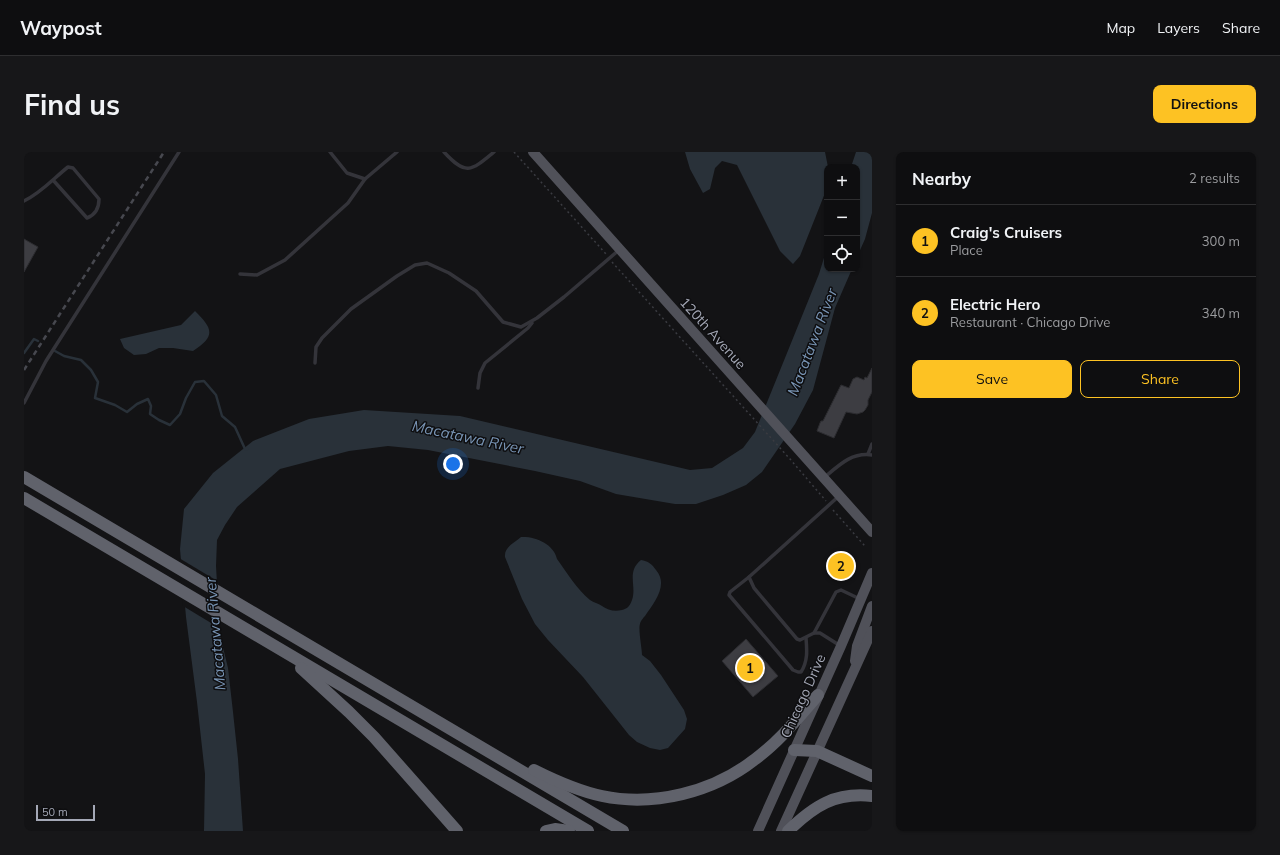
<!DOCTYPE html>
<html lang="en">
<head>
<meta charset="utf-8">
<style>
  :root { --surface:#0e0e10; --page:#171719; --text:#f1f3f6; --muted:#9b9c9f; --line:#2e2e30; --accent:#fdc223 }
  body { margin:0; font-family:Mulish,sans-serif; background:var(--page); color:var(--text) }
  .controls { position:absolute; right:12px; top:12px; display:grid; overflow:hidden; border-radius:8px; box-shadow:0 1px 3px #0004 }
  .controls button { width:36px; height:36px; display:grid; place-items:center; padding:0; border:0; border-bottom:1px solid var(--line); background:var(--surface); color:var(--text); font:20px sans-serif }
  .scale { position:absolute; left:12px; bottom:10px; width:59px; box-sizing:border-box; padding-left:4px; border:2px solid #a4a8b6; border-top:0; font-size:11px; line-height:14px; white-space:nowrap; color:#a4a8b6; -webkit-text-stroke:3px #0e0e10; paint-order:stroke }
  .you { position:absolute; left:429px; top:312px; width:14px; height:14px; margin:-10px; border:3px solid #fff; border-radius:50%; background:#1a73e8; box-shadow:0 0 0 6px #1a73e833 }
  .badge { display:grid; place-items:center; width:26px; height:26px; border-radius:50%; background:var(--accent); color:#111; font-size:13px; font-weight:700 }
  .pin { position:absolute; translate:-50% -50%; border:2px solid #fff; box-shadow:0 1px 4px #0006 }
  .list { margin:0; padding:0; list-style:none }
  h2 { display:flex; justify-content:space-between; align-items:center; height:52px; margin:0; padding:0 16px; font-size:17px }
  h2 small { font-size:13px; font-weight:400; color:var(--muted) }
  .list li { display:grid; grid-template-columns:26px 1fr auto; gap:12px; align-items:center; box-sizing:border-box; height:72px; padding:0 16px; border-top:1px solid var(--line) }
  .list b { display:block; font-size:15px; white-space:nowrap }
  .list p { margin:0; font-size:13px; white-space:nowrap; color:var(--muted) }
  .list em { font-size:13px; font-style:normal; color:var(--muted) }
  .actions { display:flex; gap:8px; padding:12px 16px }
  .actions a { flex:1; padding:9px 0; border:1px solid var(--accent); border-radius:8px; text-align:center; font-size:14px; color:var(--accent) }
  .actions .main { background:var(--accent); color:#111 }
  .icon { flex:none; width:22px; height:22px; fill:none; stroke:currentColor; stroke-width:2; stroke-linecap:round; stroke-linejoin:round }
  .map { position:relative; flex:none; width:848px; height:679px; overflow:hidden; border-radius:8px }
  header { display:flex; align-items:center; gap:24px; box-sizing:border-box; height:56px; padding:0 20px; background:var(--surface); border-bottom:1px solid var(--line) }
  header strong { font-size:19px }
  nav { display:flex; gap:22px; margin-inline-start:auto; font-size:14px }
  .intro { display:flex; align-items:center; justify-content:space-between; box-sizing:border-box; height:96px; padding:0 24px }
  h1 { margin:0; font-size:28px }
  .button { padding:10px 18px; border-radius:8px; background:var(--accent); color:#111; font-size:14px; font-weight:700 }
  main { display:flex; gap:24px; padding:0 24px }
  aside { flex:1; background:var(--surface); border-radius:8px; box-shadow:0 1px 3px #0004 }
  .map>svg:first-child { display:block }
  .water { fill:#293139 }
  .pier { fill:#131315 }
  .lines { fill:none; stroke-linecap:round; stroke-linejoin:round }
  .stream { stroke:#293139; stroke-width:2.5 }
  .building { fill:#3d3d42; stroke:#2d2d31 }
  .path { stroke:#3a3b41; stroke-width:1.5; stroke-dasharray:2 3; stroke-linecap:butt }
  .service { stroke:#34343a; stroke-width:3.5 }
  .primary { stroke:#505159; stroke-width:10 }
  .motorway { stroke:#60626b; stroke-width:12 }
  .rail { stroke:#47484f; stroke-width:2.5; stroke-dasharray:5 4; stroke-linecap:butt }
  .labels { text-anchor:middle; dominant-baseline:central; stroke-width:3; stroke-linejoin:round; paint-order:stroke }
  .street-label { font-size:14px; fill:#a4a8b6; stroke:#0e0e10 }
  .water-label { font-size:15px; font-style:italic; fill:#7894b4; stroke:#0e0e10 }
</style>
</head>
<body>
<header>
<strong>Waypost</strong>
<nav><a>Map</a><a>Layers</a><a>Share</a></nav>
</header>
<div class="intro"><h1>Find us</h1><a class="button">Directions</a></div>
<main>
<div class="map">
<svg width="848" height="679" viewBox="0 0 848 679">
  <rect width="100%" height="100%" fill="#131315"/>
  <g class="water">
    <polygon points="661,0 801,0 804,15 803,15 803,36 776,104 769,112 756,99 713,13 698,9 691,16 686,37 679,41 666,17"/>
    <polygon points="832,0 848,0 848,61 841,87 833,105 833,15 827,15"/>
    <polygon points="803,96 803,117 828,117 811,156 789,238 771,272 738,320 722,333 699,343 672,352 651,352 592,342 556,329 511,319 404,298 364,294 325,299 256,317 213,355 201,373 193,388 192,414 196,483 204,516 209,560 214,607 219,679 180,679 181,622 173,550 162,465 156,397 160,357 189,321 229,289 285,267 340,258 436,264 666,318 688,316 719,296 731,280 795,122"/>
    <path d="M 171,159 C 189,177 192,184 169,199 L 149,196 L 135,196 L 122,202 L 110,203 L 100,196 L 96,187 L 157,173 Z"/>
    <path d="M 497,385 C 511,384 530,392 533,407 C 543,421 553,437 566,448 C 570,451 574,451 578,454 C 584,458 590,460 598,458 C 603,457 606,454 608,448 C 613,434 602,420 617,408 C 624,409 628,412 632,418 C 645,433 630,451 621,464 C 619,466 616,470 616,472 C 614,477 618,497 618,503 L 626,509 L 637,523 L 660,558 L 663,567 L 661,577 L 644,596 L 636,598 L 626,596 L 613,590 L 605,583 L 559,525 L 524,488 L 511,472 L 498,447 L 481,405 C 480,395 490,391 497,385 Z"/>
  </g>
  <polygon class="pier" points="155,406 195,430 197,477 159,454"/>
  <g class="lines">
    <g class="stream">
      <polyline points="31,199 40,204 57,208 67,218 74,230 71,246 91,253 103,260 113,252 124,247 127,254 126,262 135,268 146,273 156,262 162,246 171,230 180,229 192,243 198,264 211,275 221,297 223,297"/>
      <polyline points="0,201 10,187 14,189"/>
    </g>
  </g>
  <g class="building">
    <polygon points="0,87 14,95 0,120"/>
    <polygon points="848,216 848,240 844,248 844,253 841,258 839,260 833,262 822,260 810,286 793,279 796,271 797,269 799,269 817,233 825,236 829,227 833,225 840,228 841,225 843,226"/>
    <polygon points="722,487 754,524 729,545 698,509"/>
  </g>
  <g class="lines">
    <g class="path">
      <polyline points="490,0 582,102"/>
      <polyline points="588,110 766,307 802,349"/>
      <polyline points="809,358 841,394"/>
    </g>
    <g class="service">
      <polyline points="306,0 323,21 341,27"/>
      <path d="M 420,0 C 442,24 447,19 470,0"/>
      <path d="M 0,49 C 17,41 30,26 44,15 L 49,16 L 75,47 C 75,56 71,63 63,66 L 29,28"/>
      <polyline points="216,122 233,123 261,108 324,51 341,27 373,0"/>
      <polyline points="291,211 292,195 298,186 327,157 373,124 391,113 403,111 425,121 452,139 479,170 497,175 513,166 540,145 595,98"/>
      <polyline points="454,236 456,221 461,211 504,176 508,171"/>
      <polyline points="0,251 22,209 155,0"/>
      <polyline points="844,302 848,292"/>
      <path d="M 801,325 C 815,313 828,300 848,303"/>
      <polyline points="815,344 725,425 730,436 773,487 776,488 790,481 796,481 815,493"/>
      <path d="M 725,425 L 706,440 L 705,443 L 769,518 L 774,520 L 777,520 C 784,509 783,498 782,486"/>
      <polyline points="790,481 812,440 817,438 836,447"/>
    </g>
    <g class="primary">
      <polyline points="509,0 848,380"/>
      <polyline points="831,509 833,494 848,454"/>
      <polyline points="734,679 817,494 848,421"/>
      <polyline points="757,679 848,479"/>
    </g>
    <g class="motorway">
      <polyline points="0,325 599,679"/>
      <polyline points="0,346 564,679"/>
      <polyline points="277,516 325,560 350,585 433,679"/>
      <polyline points="770,598 793,599 848,624"/>
      <path d="M 510,618 C 532,629 554,639 578,644 C 630,655 689,640 730,608 C 755,590 774,566 794,543"/>
      <polyline points="522,679 531,677 545,679"/>
      <path d="M 764,679 C 790,654 811,640 848,644"/>
    </g>
    <polyline class="rail" points="0,218 140,0"/>
  </g>
  <g class="labels">
    <g class="street-label">
      <text transform="translate(689 181) rotate(48)">120th Avenue</text>
      <text transform="translate(779 544) rotate(-66)">Chicago Drive</text>
    </g>
    <g class="water-label">
      <text transform="translate(788 190) rotate(-69)">Macatawa River</text>
      <text transform="translate(444 285) rotate(12)">Macatawa River</text>
      <text transform="translate(191 482) rotate(-95)">Macatawa River</text>
    </g>
  </g>
</svg>
<div class="controls">
<button>+</button>
<button>−</button>
<button><svg class="icon" aria-label="locate" viewBox="0 0 24 24"><circle cx="12" cy="12" r="6"/><path d="M12 2v4M12 18v4M2 12h4M18 12h4"/></svg></button>
</div>
<div class="scale">50 m</div>
<div class="you"></div>
<div class="pin badge" style="left:726px;top:516px">1</div>
<div class="pin badge" style="left:817px;top:414px">2</div>
</div>
<aside>
<h2>Nearby<small>2 results</small></h2>
<ul class="list">
<li><span class="badge">1</span><div><b>Craig's Cruisers</b><p>Place</p></div><em>300 m</em></li>
<li><span class="badge">2</span><div><b>Electric Hero</b><p>Restaurant · Chicago Drive</p></div><em>340 m</em></li>
</ul>
<div class="actions"><a class="main">Save</a><a>Share</a></div>
</aside>
</main>
</body>
</html>
